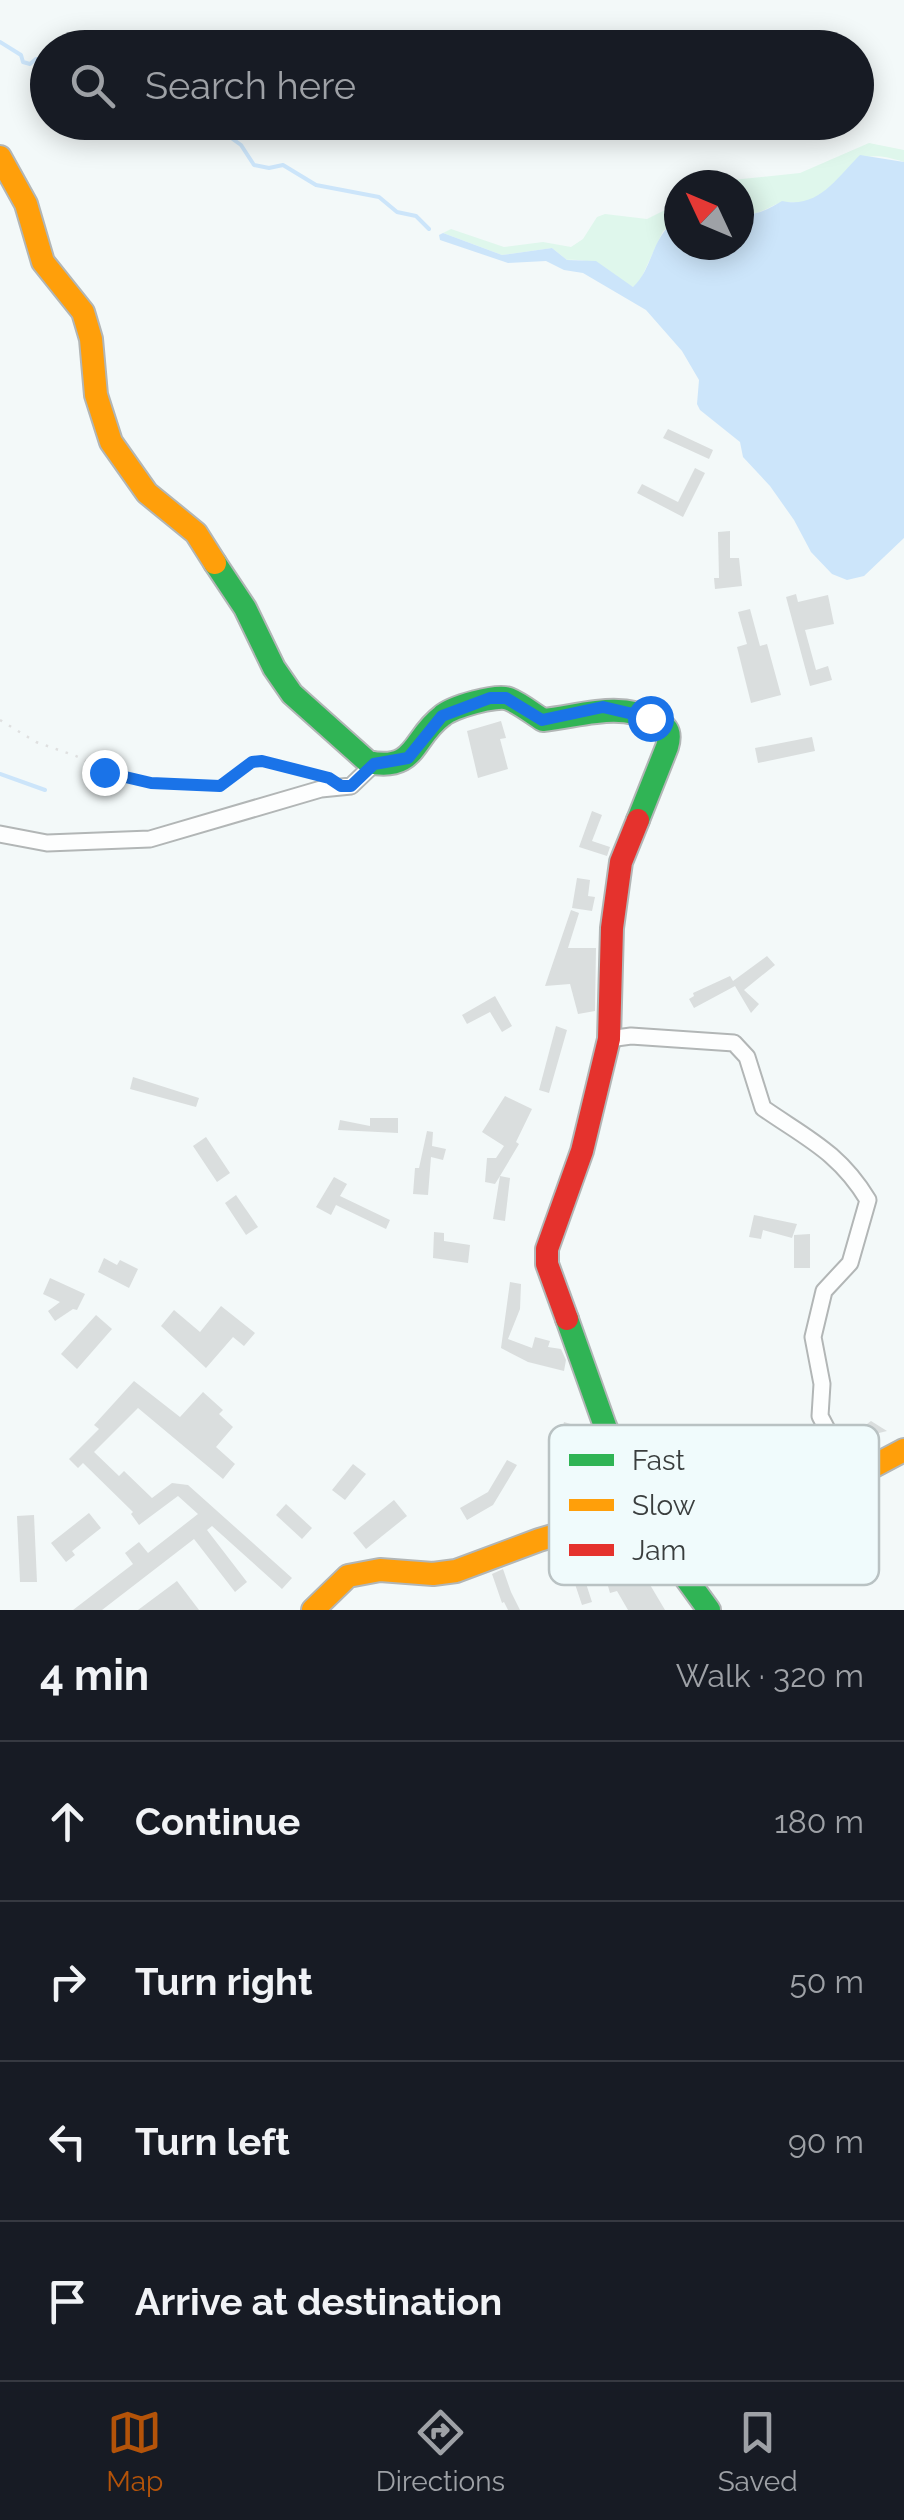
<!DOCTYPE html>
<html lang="en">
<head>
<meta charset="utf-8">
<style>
  :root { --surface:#171b24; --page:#20242c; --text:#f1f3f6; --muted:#9ea1a6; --line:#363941; --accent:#b45309 }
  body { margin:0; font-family:Raleway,sans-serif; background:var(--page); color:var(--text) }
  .compass { position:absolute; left:664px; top:170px; width:90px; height:90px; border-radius:50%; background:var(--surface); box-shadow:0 5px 25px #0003; rotate:314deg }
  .stop { position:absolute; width:30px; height:30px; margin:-22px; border:8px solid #1a73e8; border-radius:50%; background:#fff }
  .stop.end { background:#1a73e8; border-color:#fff; box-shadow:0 2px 10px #0008 }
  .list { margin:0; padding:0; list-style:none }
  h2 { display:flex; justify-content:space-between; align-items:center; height:130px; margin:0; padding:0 40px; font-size:42px }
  h2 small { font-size:32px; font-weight:400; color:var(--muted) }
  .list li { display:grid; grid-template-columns:65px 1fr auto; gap:30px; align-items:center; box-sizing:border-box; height:160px; padding:0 40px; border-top:2px solid var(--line) }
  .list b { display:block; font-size:38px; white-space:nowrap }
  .list em { font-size:32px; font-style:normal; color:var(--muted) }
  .icon { flex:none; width:55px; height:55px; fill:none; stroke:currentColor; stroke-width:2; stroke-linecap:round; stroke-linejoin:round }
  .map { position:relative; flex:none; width:904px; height:1610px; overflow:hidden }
  .search { position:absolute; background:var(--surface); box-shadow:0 5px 25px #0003; left:30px; right:30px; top:30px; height:110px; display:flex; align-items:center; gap:25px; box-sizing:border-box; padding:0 35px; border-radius:55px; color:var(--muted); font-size:38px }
  .sheet { height:770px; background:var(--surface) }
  nav { display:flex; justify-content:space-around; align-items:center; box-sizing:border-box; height:140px; border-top:2px solid var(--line); background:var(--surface); font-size:28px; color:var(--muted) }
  nav a { display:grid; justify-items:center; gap:5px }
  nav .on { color:var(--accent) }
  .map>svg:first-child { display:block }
  .green { fill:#dff7ec }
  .water { fill:#cce5fa }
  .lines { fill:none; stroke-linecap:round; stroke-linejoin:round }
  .stream { stroke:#cce5fa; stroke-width:4 }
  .building { fill:#dadede }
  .street-casing { stroke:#b2b6b6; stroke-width:19 }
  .fast-casing { stroke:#b2b6b6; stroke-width:26 }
  .slow-casing { stroke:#b2b6b6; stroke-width:26 }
  .jam-casing { stroke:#b2b6b6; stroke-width:26 }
  .path { stroke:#dfe0e0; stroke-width:2.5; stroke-dasharray:2.5 8; stroke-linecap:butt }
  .street { stroke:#fdfefe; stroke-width:15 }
  .fast { stroke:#30b455; stroke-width:22 }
  .slow { stroke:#ff9f0a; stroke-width:22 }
  .jam { stroke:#e5322d; stroke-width:22 }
  .route { stroke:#1a73e8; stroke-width:12 }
  .key { fill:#f0fbfc; stroke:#b9c2c3; stroke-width:2.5 }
  .key-label { font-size:28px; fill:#3a3e3e }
</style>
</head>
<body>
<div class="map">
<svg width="904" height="1610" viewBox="0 0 904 1610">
  <rect width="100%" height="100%" fill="#f3f9f9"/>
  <g class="green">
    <path d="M 869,143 L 904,150 L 904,162 C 841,141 854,183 808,201 C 797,205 787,199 777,204 C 763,210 755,217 739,213 L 739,185 L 723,185 L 732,180 L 800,173 Z"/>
    <path d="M 679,203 L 679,219 L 663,231 L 639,283 L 633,287 C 606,273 600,258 567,260 L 552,248 L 502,255 L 443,233 L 451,229 L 504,247 L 543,242 L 571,247 L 583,239 L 597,217 L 605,214 L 647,219 Z"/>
  </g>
  <path class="water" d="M 860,155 L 904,162 L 904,538 L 864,576 L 847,580 L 832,574 L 811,552 L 794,520 L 770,486 L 743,457 L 740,442 L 700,410 L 697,404 L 699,380 L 682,351 L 646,310 L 583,273 L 564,270 L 546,261 L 508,263 L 440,240 L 439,235 L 443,233 L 502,255 L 552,248 L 567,260 L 596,261 L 633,287 C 654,268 651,234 679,219 L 679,245 L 739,245 L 739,213 C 756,217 768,209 782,201 C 819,209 837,177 860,155 Z"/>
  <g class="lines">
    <g class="stream">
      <polyline points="0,42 21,55 23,62 30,64 36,59 48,59"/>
      <polyline points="209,122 241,145 254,165 269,168 283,165 316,185 379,197 397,212 416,216 429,229"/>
      <polyline points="0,774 45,790"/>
    </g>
  </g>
  <g class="building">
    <polygon points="668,429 713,450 709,459 663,438"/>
    <polygon points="695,468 705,473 683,517 637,493 642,484 678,502"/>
    <polygon points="730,531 730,558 739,558 742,586 715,589 714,578 719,578 718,532"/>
    <polygon points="796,594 798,602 828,595 834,624 805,630 816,670 828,666 832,680 810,686 786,597"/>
    <polygon points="750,609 760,646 767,644 781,695 751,703 737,647 747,644 738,612"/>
    <polygon points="501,721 506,738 500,739 508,769 478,778 467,731"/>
    <polygon points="812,737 815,751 758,763 755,748"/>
    <polygon points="592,811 602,815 592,841 610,847 607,856 579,847"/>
    <polygon points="577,878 590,880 588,896 595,897 592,911 572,908"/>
    <polygon points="571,910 579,913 568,948 596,948 595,1011 578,1014 570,984 545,986"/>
    <polygon points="767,956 775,965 744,990 759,1004 751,1013 735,986 694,1008 689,999 694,996 693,993 730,976 733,981"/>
    <polygon points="495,996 512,1026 502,1032 490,1012 467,1024 462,1015"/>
    <polygon points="556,1026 567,1030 549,1093 539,1090"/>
    <polygon points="133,1077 199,1098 196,1107 130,1089"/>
    <polygon points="505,1096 532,1109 516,1142 519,1144 500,1176 510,1178 505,1221 493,1219 500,1176 495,1184 485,1182 487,1158 496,1158 504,1146 482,1132"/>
    <polygon points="370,1118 398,1118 398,1133 338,1130 340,1120 370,1126"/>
    <polygon points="427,1131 433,1132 432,1146 446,1149 443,1160 431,1157 428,1195 413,1194 415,1168 419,1168"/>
    <polygon points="206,1137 230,1173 217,1182 193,1146"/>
    <polygon points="334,1177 347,1184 340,1196 390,1220 386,1229 336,1205 331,1215 316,1207"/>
    <polygon points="236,1195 258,1227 246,1235 225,1203"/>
    <polygon points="754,1215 797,1224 792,1238 763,1230 761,1239 749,1237"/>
    <polygon points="434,1232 444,1233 444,1241 470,1245 468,1263 433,1258"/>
    <polygon points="810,1234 810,1268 794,1268 794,1235"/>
    <polygon points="104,1258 117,1265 120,1260 138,1269 129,1288 98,1272"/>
    <polygon points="50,1278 85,1294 77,1310 73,1309 55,1321 48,1311 60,1302 43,1294"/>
    <polygon points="510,1282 521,1284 520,1309 508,1339 532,1348 535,1337 550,1341 548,1347 561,1349 566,1360 564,1371 528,1362 501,1348"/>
    <polygon points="221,1306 255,1333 244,1346 233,1337 206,1368 161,1326 174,1310 200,1332"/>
    <polygon points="96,1315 112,1329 77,1369 61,1354"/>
    <polygon points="134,1381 180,1417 203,1392 223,1410 219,1414 233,1427 216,1447 235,1464 223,1479 138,1408 94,1452 119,1476 124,1471 152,1498 172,1483 188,1485 292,1578 282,1589 212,1526 207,1530 247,1582 235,1592 194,1539 102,1610 73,1610 133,1564 125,1553 139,1542 148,1553 198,1514 178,1496 139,1525 131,1514 133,1512 83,1463 78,1468 69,1459 99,1429 94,1425"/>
    <polygon points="871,1421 887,1431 871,1435 842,1456 836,1447"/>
    <polygon points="564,1422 574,1425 573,1429 593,1435 587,1458 577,1457 579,1452 558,1446"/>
    <polygon points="507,1460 517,1465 493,1505 467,1520 460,1508 488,1492"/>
    <polygon points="353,1464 366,1474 345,1500 332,1490"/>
    <polygon points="394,1500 407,1516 366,1549 353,1533"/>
    <polygon points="286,1504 312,1528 302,1539 276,1515"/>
    <polygon points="89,1513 101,1528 72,1551 75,1555 66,1562 51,1543"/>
    <polygon points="34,1515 37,1582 20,1582 17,1516"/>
    <polygon points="626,1530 634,1556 640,1553 646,1578 665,1610 628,1610 617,1591 610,1593 602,1565 624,1559 616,1533"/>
    <polygon points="598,1538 605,1560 581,1568 592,1602 582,1605 570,1569 562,1572 555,1551"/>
    <polygon points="503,1569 511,1592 520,1610 508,1610 504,1602 502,1603 492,1574"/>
    <polygon points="177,1581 199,1610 138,1610"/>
  </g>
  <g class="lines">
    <defs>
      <g id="street">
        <polyline points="0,834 47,843 150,839 321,789 351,786 374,764"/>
        <path d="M 609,1039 L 631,1036 L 734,1043 L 747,1057 L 763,1108 C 806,1138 839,1152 868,1200 L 850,1263 L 824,1291 L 813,1337 L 822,1384 L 820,1416 L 831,1437"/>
      </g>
      <g id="fast">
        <path d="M 215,563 L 245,608 L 274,668 L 292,694 L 368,762 C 417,772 412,738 442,716 C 452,707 497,694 509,699 C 521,704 532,713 543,720 C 582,716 619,701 656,721 C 669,727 671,734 667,747 L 638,820"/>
        <polyline points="567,1319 605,1426 630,1481 637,1511 709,1610"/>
      </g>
      <g id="slow">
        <polyline points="0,157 26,204 43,262 83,312 91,339 96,395 111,442 147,493 196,533 215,563"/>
        <polyline points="313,1610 348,1576 380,1570 433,1574 456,1571 539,1540 637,1511 772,1483 831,1475 855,1476 904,1450"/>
      </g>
      <polyline id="jam" points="567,1319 547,1264 547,1249 582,1151 609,1039 612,928 621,862 638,820"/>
    </defs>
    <use href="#street" class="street-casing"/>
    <use href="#fast" class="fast-casing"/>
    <use href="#slow" class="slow-casing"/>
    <use href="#jam" class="jam-casing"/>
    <polyline class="path" points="0,720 36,742 76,756 115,776 151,783 220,786 252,762 262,761 318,775"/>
    <use href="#street" class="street"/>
    <use href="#fast" class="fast"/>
    <use href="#slow" class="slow"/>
    <use href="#jam" class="jam"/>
  </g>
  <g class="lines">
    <polyline class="route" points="104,772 151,783 220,786 252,762 262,761 329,778 341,786 351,786 374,764 408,758 442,716 490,698 506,698 542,720 603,707 650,718"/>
  </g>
  <rect x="549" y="1425" width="330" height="160" rx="15" class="key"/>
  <rect x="569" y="1454" width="45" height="12" fill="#30b455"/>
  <rect x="569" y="1499" width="45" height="12" fill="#ff9f0a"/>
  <rect x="569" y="1544" width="45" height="12" fill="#e5322d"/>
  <g class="key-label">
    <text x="632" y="1470">Fast</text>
    <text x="632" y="1515">Slow</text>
    <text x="632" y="1560">Jam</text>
  </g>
</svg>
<svg class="compass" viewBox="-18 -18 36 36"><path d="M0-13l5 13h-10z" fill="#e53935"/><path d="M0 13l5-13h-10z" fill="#9ea1a6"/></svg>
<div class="stop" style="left:650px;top:718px"></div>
<div class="stop end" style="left:104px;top:772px"></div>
<div class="search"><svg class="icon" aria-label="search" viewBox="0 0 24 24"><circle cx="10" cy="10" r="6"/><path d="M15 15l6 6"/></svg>Search here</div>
</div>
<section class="sheet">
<h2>4 min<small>Walk · 320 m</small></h2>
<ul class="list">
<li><svg class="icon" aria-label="ahead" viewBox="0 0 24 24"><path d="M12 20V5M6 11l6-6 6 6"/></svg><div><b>Continue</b></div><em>180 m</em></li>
<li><svg class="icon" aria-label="right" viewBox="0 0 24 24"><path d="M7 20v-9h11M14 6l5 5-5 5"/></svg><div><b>Turn right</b></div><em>50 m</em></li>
<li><svg class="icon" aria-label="left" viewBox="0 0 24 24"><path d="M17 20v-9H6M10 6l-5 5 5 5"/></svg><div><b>Turn left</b></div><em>90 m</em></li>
<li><svg class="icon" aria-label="arrive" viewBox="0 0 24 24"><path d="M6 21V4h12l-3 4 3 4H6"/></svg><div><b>Arrive at destination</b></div></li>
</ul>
</section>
<nav>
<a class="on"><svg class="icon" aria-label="map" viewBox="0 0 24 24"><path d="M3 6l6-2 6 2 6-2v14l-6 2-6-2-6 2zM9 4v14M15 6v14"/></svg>Map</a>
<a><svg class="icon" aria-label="directions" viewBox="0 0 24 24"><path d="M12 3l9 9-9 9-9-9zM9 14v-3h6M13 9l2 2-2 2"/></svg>Directions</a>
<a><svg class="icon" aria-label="saved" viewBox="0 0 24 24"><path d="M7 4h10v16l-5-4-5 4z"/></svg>Saved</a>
</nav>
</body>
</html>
